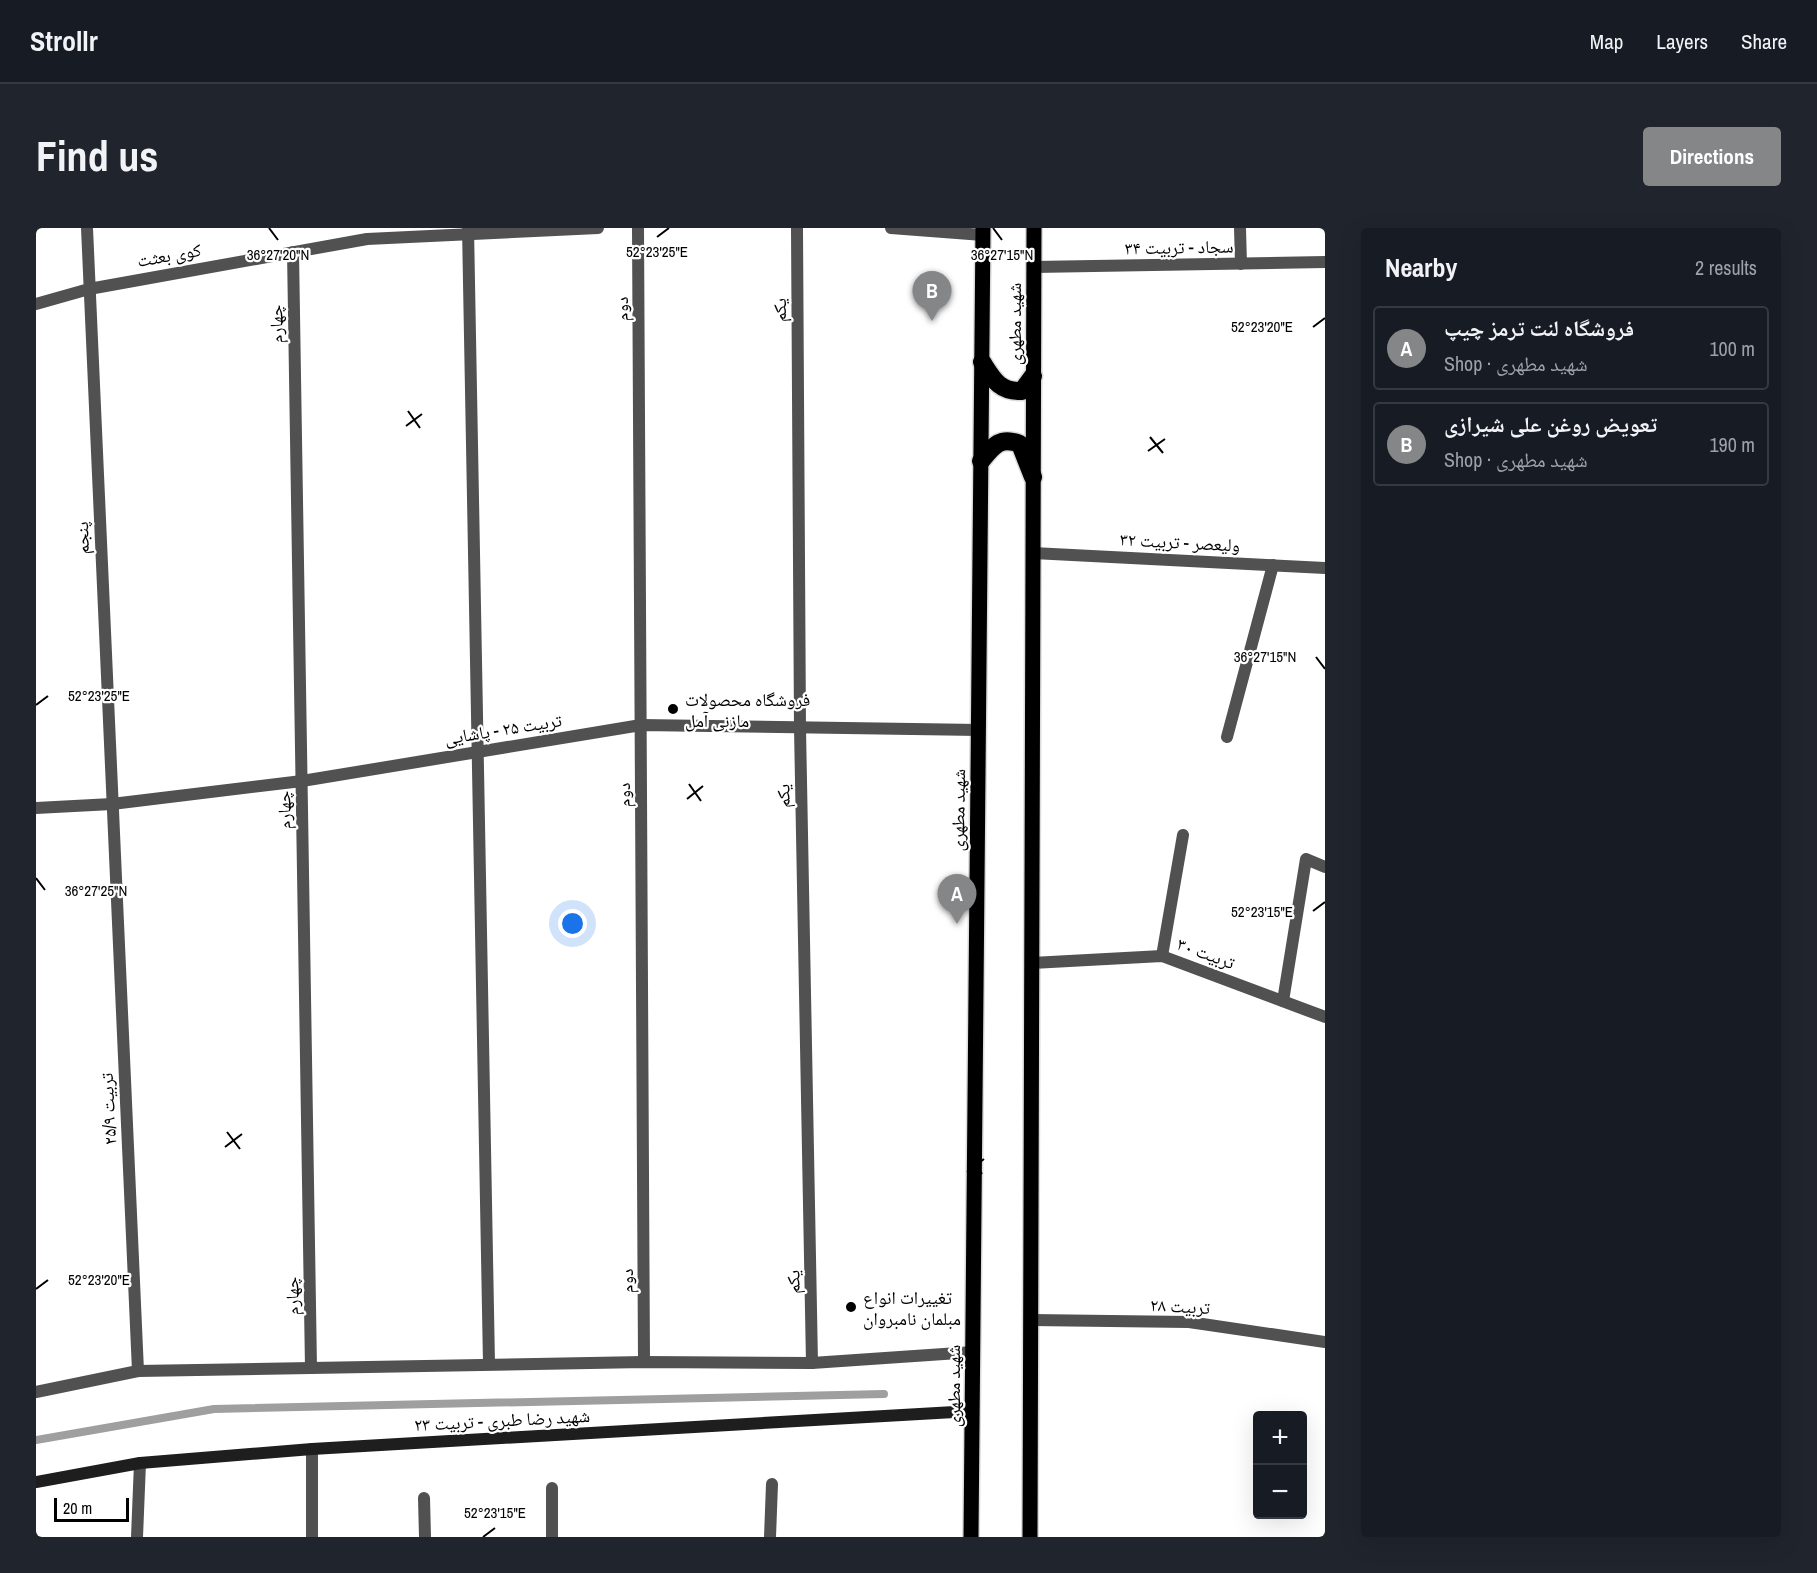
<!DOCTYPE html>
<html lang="en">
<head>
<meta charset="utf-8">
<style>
  :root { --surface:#171b24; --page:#20242c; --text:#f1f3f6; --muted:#9ea1a6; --line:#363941; --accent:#858687 }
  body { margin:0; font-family:"Archivo Narrow","Noto Naskh Arabic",sans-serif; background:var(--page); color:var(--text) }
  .controls { position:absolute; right:18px; bottom:18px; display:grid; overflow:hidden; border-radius:6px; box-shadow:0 6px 24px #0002 }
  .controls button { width:54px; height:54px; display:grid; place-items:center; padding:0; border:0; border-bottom:2px solid var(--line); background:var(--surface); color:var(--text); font:30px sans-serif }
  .scale { position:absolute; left:18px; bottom:15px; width:75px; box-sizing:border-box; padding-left:6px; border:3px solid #000; border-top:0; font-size:16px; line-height:21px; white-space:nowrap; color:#000; -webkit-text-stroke:4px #fff; paint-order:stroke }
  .you { position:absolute; left:537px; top:696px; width:21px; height:21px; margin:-15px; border:4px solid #fff; border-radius:50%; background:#1a73e8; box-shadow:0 0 0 9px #1a73e833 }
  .badge { display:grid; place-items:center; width:39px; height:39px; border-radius:50%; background:var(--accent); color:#fff; font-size:20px; font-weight:700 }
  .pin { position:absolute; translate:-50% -50px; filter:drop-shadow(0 2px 3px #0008) }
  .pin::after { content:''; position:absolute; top:32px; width:21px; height:18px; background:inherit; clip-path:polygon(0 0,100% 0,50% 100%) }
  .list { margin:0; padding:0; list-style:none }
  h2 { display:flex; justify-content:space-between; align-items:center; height:78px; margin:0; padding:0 24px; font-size:26px }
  h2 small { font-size:20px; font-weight:400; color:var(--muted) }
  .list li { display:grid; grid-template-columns:39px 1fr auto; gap:18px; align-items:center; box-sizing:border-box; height:84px; margin:0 12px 12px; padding:0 12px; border:2px solid var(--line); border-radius:6px }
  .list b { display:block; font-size:22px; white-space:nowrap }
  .list p { margin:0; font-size:20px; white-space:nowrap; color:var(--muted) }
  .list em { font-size:20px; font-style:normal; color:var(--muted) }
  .map { position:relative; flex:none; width:1289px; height:1309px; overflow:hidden; border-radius:6px }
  header { display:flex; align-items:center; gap:36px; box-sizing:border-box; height:84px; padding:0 30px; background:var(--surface); border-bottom:2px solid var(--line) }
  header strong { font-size:28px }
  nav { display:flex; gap:33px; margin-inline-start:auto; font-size:21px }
  .intro { display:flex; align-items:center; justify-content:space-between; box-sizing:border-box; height:144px; padding:0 36px }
  h1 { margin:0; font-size:42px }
  .button { padding:15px 27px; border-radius:6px; background:var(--accent); color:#fff; font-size:21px; font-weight:700 }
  main { display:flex; gap:36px; padding:0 36px }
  aside { flex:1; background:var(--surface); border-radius:6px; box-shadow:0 6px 24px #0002 }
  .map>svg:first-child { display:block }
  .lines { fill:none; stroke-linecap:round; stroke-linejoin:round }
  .stream { stroke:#9f9f9f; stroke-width:8 }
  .primary-casing { stroke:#dbdbdb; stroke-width:18 }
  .highway-casing { stroke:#dbdbdb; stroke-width:21 }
  .street { stroke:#515151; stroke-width:12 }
  .secondary { stroke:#1e1e1e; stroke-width:12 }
  .primary { stroke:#000; stroke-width:15 }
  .highway { stroke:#000; stroke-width:18 }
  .ticks { fill:none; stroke:#000; stroke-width:2 }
  .poi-dot { fill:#000; stroke:#fff; stroke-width:2 }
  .labels { text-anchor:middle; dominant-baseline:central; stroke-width:4.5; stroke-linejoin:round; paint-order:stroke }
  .street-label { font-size:18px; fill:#000; stroke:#fff }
  .poi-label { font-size:18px; fill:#000; stroke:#fff; text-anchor:start }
  .ticks-label { font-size:15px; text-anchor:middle; fill:#000; stroke:#fff; stroke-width:4.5; stroke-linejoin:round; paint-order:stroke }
</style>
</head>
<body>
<header>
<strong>Strollr</strong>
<nav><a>Map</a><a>Layers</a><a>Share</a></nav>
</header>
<div class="intro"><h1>Find us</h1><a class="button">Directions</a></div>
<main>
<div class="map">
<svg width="1289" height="1309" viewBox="0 0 1289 1309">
  <rect width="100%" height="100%" fill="#fff"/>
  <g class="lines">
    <polyline class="stream" points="0,1212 178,1181 848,1166"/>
    <defs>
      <g id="primary">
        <polyline points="935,1309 947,0"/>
        <polyline points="994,1309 998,0"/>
      </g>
      <g id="highway">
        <path d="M 946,134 C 957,151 963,164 986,163 L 997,148"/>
        <path d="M 945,233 C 957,218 964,208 984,216 L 997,249"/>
      </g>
    </defs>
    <use href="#primary" class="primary-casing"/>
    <use href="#highway" class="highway-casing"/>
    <g class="street">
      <polyline points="51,0 102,1143"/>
      <polyline points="432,0 453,1136"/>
      <polyline points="602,0 608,1134"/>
      <polyline points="761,0 764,500 776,1135"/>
      <polyline points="855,0 947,7"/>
      <polyline points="1204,0 1205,36"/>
      <polyline points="257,24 275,1140"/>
      <polyline points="998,39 1289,34"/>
      <polyline points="0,76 53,61 331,11 562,0"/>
      <polyline points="997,325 1289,340"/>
      <polyline points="1191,509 1237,337"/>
      <polyline points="0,580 76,576 266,553 605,497 943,502"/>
      <polyline points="1126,728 1147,607"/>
      <polyline points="996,735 1126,728 1289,789"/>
      <polyline points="1247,773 1270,631 1289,639"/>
      <polyline points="995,1092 1153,1094 1289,1114"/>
      <polyline points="0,1164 102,1143 608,1134 776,1135 937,1124"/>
      <polyline points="276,1221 276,1309"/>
      <polyline points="388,1270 389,1309"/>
      <polyline points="101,1309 104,1235"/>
      <polyline points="516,1309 516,1260"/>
      <polyline points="734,1309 736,1256"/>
    </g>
    <polyline class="secondary" points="0,1254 104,1235 276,1221 936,1183"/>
    <use href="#primary" class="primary"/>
    <use href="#highway" class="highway"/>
  </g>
  <path class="ticks" d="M 233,0 L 242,12M 957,0 L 966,12M 621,9 L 633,0M 1277,99 L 1289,90M 372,183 L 384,200M 370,198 L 386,186M 1114,209 L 1127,225M 1112,223 L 1129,211M 1280,429 L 1289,441M 0,477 L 12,468M 653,556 L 665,573M 651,571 L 667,558M 0,650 L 9,662M 1277,683 L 1289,674M 191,904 L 204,921M 189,919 L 206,906M 934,929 L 946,946M 931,944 L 948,931M 0,1061 L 12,1052M 447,1309 L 459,1300"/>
  <g class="poi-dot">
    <circle cx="637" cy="481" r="6"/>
    <circle cx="815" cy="1079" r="6"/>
  </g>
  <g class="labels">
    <g class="street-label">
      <text transform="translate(1143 19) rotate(-1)">سجاد - تربیت ۳۴</text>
      <text transform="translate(133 27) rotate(-10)">کوی بعثت</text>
      <text transform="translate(585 81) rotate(-90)">دوم</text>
      <text transform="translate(743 82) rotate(-90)">یکم</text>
      <text transform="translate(240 96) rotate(-91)">چهارم</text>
      <text transform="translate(978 96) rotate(-90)">شهید مطهری</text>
      <text transform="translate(46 310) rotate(-92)">پنجم</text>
      <text transform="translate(1144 314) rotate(3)">ولیعصر - تربیت ۳۲</text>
      <text transform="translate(467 501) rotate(-9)">تربیت ۲۵ - پاشایی</text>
      <text transform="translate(587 567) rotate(-90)">دوم</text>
      <text transform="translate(747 568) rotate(-91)">یکم</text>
      <text transform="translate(248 582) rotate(-91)">چهارم</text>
      <text transform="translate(922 582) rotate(-89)">شهید مطهری</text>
      <text transform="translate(1170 725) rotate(20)">تربیت ۳۰</text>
      <text transform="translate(72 881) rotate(-93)">تربیت ۲۵/۹</text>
      <text transform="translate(590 1053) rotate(-90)">دوم</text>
      <text transform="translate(757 1054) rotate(-91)">یکم</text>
      <text transform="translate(256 1068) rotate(-91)">چهارم</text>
      <text transform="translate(1144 1078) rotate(3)">تربیت ۲۸</text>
      <text transform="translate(917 1158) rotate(-90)">شهید مطهری</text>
      <text transform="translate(466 1192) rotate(-3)">شهید رضا طبری - تربیت ۲۳</text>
    </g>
    <g class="poi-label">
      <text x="649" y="471">فروشگاه محصولات<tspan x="649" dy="21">مازنی آمل</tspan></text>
      <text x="827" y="1069">تغییرات انواع<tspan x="827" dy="21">مبلمان نامبروان</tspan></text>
    </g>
  </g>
  <g class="ticks-label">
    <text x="621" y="29">52°23'25"E</text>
    <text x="242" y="32">36°27'20"N</text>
    <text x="966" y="32">36°27'15"N</text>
    <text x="1226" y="104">52°23'20"E</text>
    <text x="1229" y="434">36°27'15"N</text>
    <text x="63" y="473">52°23'25"E</text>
    <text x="60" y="668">36°27'25"N</text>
    <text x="1226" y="689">52°23'15"E</text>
    <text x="63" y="1057">52°23'20"E</text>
    <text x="459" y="1290">52°23'15"E</text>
  </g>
</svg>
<div class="controls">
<button>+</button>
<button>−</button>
</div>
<div class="scale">20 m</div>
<div class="you"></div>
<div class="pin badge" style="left:921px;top:696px">A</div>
<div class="pin badge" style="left:896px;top:93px">B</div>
</div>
<aside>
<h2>Nearby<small>2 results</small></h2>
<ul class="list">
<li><span class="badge">A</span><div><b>فروشگاه لنت ترمز چیپ</b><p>Shop · شهید مطهری</p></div><em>100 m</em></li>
<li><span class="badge">B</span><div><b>تعویض روغن علی شیرازی</b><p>Shop · شهید مطهری</p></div><em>190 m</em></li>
</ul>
</aside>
</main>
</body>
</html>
